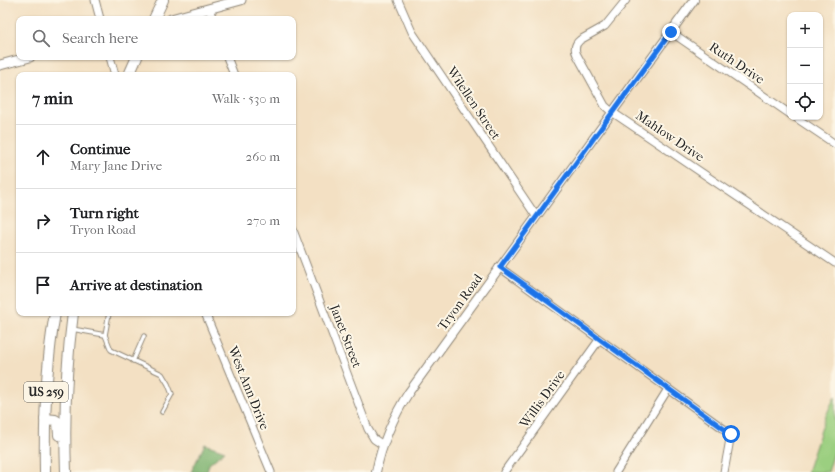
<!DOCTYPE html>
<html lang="en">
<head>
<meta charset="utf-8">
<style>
  :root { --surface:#fff; --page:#f6f6f6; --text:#202124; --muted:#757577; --line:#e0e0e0 }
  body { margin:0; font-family:"IM FELL French Canon",serif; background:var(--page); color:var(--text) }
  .controls { position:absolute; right:12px; top:12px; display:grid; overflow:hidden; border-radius:8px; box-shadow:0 1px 3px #0004 }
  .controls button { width:36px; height:36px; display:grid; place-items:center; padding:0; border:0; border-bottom:1px solid var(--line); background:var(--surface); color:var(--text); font:20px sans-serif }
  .stop { position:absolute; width:12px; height:12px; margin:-9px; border:3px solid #1a73e8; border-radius:50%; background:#fff }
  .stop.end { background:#1a73e8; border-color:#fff; box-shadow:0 1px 4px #0008 }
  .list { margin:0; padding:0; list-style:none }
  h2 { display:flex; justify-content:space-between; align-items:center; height:52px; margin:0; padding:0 16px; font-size:17px }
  h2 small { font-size:13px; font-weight:400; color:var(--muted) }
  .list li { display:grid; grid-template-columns:26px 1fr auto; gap:12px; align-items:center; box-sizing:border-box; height:64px; padding:0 16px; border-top:1px solid var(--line) }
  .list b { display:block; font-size:15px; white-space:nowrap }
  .list p { margin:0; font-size:13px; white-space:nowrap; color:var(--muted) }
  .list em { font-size:13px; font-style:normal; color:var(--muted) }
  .icon { flex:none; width:22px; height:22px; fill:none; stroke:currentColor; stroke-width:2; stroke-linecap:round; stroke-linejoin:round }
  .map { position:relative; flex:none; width:835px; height:472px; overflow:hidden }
  .search { position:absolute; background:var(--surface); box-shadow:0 1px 3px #0004; left:16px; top:16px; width:280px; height:44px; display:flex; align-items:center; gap:10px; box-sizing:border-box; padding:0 14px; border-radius:8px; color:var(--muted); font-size:15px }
  .panel { position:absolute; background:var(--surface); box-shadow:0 1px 3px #0004; left:16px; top:72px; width:280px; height:244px; border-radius:8px }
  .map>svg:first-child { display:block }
  .green { fill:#9bcf80; stroke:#637d56 }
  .forest { fill:#7cb26e; stroke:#546e4c }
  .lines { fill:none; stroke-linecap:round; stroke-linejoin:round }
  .service-casing { stroke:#8f8677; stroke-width:5.5 }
  .minor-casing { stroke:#8f8677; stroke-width:9 }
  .tertiary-casing { stroke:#8f8677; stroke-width:10 }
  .secondary-casing { stroke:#8f8677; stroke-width:11 }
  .primary-casing { stroke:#8f8677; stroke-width:12 }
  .service { stroke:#fff; stroke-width:3.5 }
  .minor { stroke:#fff; stroke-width:7 }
  .tertiary { stroke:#fff; stroke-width:8 }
  .secondary { stroke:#fff; stroke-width:9 }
  .primary { stroke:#fff; stroke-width:10 }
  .route { stroke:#1a73e8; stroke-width:5 }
  .labels { text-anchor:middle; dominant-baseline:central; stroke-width:4; stroke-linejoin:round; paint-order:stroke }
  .shield { fill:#fcf5e5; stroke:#6a6863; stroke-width:1 }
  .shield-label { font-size:12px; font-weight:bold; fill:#2b2b2b }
  .street-label { font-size:13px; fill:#2b2b2b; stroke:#fcf5e5 }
</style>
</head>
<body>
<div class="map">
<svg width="835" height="472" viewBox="0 0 835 472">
  <rect width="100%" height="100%" fill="#fcf5e5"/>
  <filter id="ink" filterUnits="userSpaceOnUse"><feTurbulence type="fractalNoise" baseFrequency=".025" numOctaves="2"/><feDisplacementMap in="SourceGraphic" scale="8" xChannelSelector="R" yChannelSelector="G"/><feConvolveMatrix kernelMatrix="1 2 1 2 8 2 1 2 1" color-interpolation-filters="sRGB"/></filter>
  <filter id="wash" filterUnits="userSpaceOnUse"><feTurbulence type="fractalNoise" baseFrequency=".012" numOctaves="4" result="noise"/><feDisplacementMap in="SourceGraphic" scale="16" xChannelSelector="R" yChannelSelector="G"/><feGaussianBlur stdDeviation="0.9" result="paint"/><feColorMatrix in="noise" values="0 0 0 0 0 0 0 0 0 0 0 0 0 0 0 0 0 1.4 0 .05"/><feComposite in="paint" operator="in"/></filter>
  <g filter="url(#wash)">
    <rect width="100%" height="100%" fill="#f3e0c3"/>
    <polygon class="green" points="835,396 835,449 828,472 807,472 825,418"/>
    <polygon class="forest" points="205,444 225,451 209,464 207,472 191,472"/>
  </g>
  <g filter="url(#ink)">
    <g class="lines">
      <defs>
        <g id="service">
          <polyline points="72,329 105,335 111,350 162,374 168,384 172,394 162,412"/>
          <polyline points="105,335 109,313"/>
          <polyline points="133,361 144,336"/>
        </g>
        <g id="minor">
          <polyline points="95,0 100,19"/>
          <polyline points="398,0 412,32 536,216"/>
          <path d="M 626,0 L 605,26 L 580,40 C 575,44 574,49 577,55 L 605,106 L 612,112 L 835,263"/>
          <polyline points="209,9 213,19"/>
          <polyline points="671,32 790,114"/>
          <polyline points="110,57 115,75"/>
          <polyline points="227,57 234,75"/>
          <polyline points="795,117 835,144"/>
          <polyline points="293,230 368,429 374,439 383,445"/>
          <polyline points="499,267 731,434 724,472"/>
          <polyline points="205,313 271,472"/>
          <polyline points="504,472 599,340"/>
          <polyline points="616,472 668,389"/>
        </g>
        <path id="tertiary" d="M 376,472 C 382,443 393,417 409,392 L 694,0"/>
        <g id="secondary">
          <polyline points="171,19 241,0"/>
          <polyline points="0,65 30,57"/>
        </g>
        <g id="primary">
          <polyline points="154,19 163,0"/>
          <polyline points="129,75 137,57"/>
          <polyline points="45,419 55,420 58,422 59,435"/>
          <path d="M 45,472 C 44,419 46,365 55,313"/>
          <path d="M 66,472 C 64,419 66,366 73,313"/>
        </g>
      </defs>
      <use href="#service" class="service-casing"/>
      <use href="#minor" class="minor-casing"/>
      <use href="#tertiary" class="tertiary-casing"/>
      <use href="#secondary" class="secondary-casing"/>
      <use href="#primary" class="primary-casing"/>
      <use href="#service" class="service"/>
      <use href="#minor" class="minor"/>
      <use href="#tertiary" class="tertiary"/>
      <use href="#secondary" class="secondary"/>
      <use href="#primary" class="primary"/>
    </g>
  </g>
  <g class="lines" filter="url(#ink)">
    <polyline class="route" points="671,32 500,267 731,434"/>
  </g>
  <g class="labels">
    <rect class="shield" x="24" y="382" width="44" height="20" rx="3"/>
    <g class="shield-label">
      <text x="46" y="392">US 259</text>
    </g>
    <g class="street-label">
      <text transform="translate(737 63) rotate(34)">Ruth Drive</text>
      <text transform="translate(474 103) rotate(56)">Wilellen Street</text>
      <text transform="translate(670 136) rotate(34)">Mahlow Drive</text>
      <text transform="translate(460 302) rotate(-54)">Tryon Road</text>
      <text transform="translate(346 336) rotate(69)">Janet Street</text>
      <text transform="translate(249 388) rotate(68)">West Ann Drive</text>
      <text transform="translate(542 399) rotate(-54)">Willis Drive</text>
    </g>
  </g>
</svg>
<div class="controls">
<button>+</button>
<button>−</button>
<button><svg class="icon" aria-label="locate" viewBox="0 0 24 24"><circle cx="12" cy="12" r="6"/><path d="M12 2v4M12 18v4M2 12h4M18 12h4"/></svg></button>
</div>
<div class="stop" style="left:731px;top:434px"></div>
<div class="stop end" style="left:671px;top:32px"></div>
<div class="search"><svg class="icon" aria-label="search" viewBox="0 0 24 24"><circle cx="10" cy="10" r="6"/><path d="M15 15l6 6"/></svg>Search here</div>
<section class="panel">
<h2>7 min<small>Walk · 530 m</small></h2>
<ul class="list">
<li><svg class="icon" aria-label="ahead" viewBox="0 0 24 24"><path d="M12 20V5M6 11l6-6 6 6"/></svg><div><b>Continue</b><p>Mary Jane Drive</p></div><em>260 m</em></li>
<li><svg class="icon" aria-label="right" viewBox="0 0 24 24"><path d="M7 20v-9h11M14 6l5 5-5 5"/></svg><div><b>Turn right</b><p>Tryon Road</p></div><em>270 m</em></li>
<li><svg class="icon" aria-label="arrive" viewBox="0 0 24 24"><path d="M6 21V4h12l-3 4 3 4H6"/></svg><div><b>Arrive at destination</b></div></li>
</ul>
</section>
</div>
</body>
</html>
